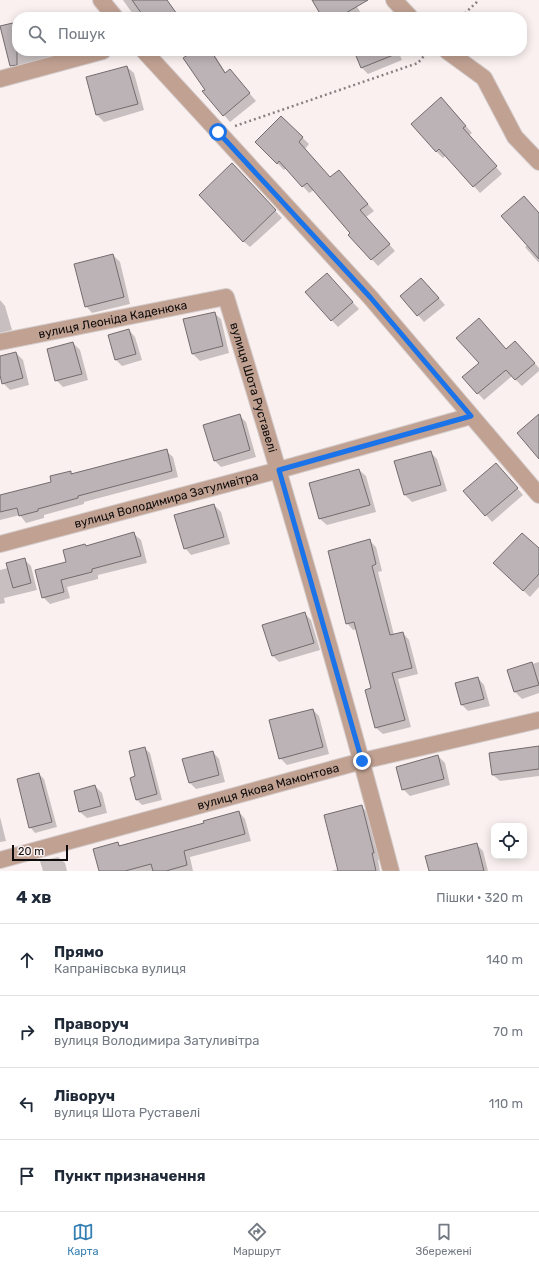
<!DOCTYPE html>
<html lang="uk">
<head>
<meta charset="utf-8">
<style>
  :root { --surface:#fff; --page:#f2f2f3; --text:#1f2937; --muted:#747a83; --line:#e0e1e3; --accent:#3680b3 }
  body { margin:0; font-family:Rubik,sans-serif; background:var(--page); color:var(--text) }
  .controls { position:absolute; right:12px; bottom:12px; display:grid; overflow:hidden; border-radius:8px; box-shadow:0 2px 10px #0003 }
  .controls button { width:36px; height:36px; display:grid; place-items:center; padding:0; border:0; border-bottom:1px solid var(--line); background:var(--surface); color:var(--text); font:20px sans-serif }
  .scale { position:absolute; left:12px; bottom:10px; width:56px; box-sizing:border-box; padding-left:4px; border:2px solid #0f0c0c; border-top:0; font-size:11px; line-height:14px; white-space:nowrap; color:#0f0c0c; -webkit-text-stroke:3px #faf0f0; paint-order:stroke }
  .stop { position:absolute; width:12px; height:12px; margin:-9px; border:3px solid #1a73e8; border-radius:50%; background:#fff }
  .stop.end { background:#1a73e8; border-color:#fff; box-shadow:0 1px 4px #0008 }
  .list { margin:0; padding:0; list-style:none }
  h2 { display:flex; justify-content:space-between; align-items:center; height:52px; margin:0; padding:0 16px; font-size:17px }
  h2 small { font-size:13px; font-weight:400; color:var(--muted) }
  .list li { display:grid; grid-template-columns:26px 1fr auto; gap:12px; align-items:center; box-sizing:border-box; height:72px; padding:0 16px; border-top:1px solid var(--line) }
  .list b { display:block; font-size:15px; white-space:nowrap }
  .list p { margin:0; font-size:13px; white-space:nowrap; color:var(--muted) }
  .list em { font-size:13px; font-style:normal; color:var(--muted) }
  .icon { flex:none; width:22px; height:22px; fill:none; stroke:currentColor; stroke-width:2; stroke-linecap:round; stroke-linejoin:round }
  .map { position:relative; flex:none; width:539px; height:871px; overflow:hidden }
  .search { position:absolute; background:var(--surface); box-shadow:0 2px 10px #0003; left:12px; right:12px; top:12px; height:44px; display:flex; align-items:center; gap:10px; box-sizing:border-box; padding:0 14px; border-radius:16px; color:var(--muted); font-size:15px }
  .sheet { height:340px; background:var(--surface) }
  nav { display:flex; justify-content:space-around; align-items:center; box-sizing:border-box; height:56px; border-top:1px solid var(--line); background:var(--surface); font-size:11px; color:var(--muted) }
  nav a { display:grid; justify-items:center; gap:2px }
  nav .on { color:var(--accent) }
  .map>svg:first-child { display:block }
  .shadow { fill:#0003 }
  .building { fill:#bbb3b6; stroke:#736c6e }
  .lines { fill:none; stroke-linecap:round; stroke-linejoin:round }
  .minor-casing { stroke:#d4cccc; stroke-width:18 }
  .path { stroke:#898282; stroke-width:2.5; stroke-dasharray:2 3; stroke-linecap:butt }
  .minor { stroke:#c0a192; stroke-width:16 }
  .route { stroke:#1a73e8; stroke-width:5 }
  .labels { text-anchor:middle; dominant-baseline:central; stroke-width:3.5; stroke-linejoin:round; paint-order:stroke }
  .street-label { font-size:12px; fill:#0f0c0c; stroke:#faf0f0 }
</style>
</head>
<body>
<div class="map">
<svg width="539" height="871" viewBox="0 0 539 871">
  <rect width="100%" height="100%" fill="#faf0f0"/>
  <g class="shadow">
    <polygon points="123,0 166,0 180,17 145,17 142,13 136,17 130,10"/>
    <polygon points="313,0 353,0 363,17 323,17"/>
    <polygon points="17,23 17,51 57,51 58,56 17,67 10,60"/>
    <polygon points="196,51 212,51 226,73 230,70 256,101 230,122 204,92 206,90"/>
    <polygon points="355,51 398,51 402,60 368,74 361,67"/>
    <polygon points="127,67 134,73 144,110 104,122 97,115 87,78"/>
    <polygon points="448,105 472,133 469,135 502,174 480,193 446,155 443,158 436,151"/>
    <polygon points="281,117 309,144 305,149 330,178 345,178 374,211 366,217 395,251 378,266 350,235 352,233 314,190 309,193 286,168 284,170 256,142"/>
    <polygon points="238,171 282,218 250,247 243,241"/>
    <polygon points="524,197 539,213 539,263 525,247 528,245"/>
    <polygon points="113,255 120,262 130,304 92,313 86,306"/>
    <polygon points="327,274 359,309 338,327 306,292"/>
    <polygon points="428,285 445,305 424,322 401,296"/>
    <polygon points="0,300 5,306 12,330 0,333"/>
    <polygon points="214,313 221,319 229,353 200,361 193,354 185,320"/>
    <polygon points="129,330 135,337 142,360 122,366 115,359"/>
    <polygon points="73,343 80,350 88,380 63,387 56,380"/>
    <polygon points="522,349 539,368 539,371 522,386 512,376 484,400 464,378 480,363 506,350"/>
    <polygon points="16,353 23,360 29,385 10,390 3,383 0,371 0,357"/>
    <polygon points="239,415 246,422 256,457 221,467 215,461"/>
    <polygon points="166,451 173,457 178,477 84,502 84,504 44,515 44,518 26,523 20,515 0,520 0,495 1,496 52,482 70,472 72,474"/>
    <polygon points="430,452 437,459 447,491 412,502 405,495 396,462"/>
    <polygon points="359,470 366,476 376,512 327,525 320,519 310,483"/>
    <polygon points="503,471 523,495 492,522 486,515"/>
    <polygon points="214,505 221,512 230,544 191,555 185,548"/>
    <polygon points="134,534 141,540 147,563 98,575 98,579 67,587 70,598 50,604 43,597 67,562 86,547"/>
    <polygon points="369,540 376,547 382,571 378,572 394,635 403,633 409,640 418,674 398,679 411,727 383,734 376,728 366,691 372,689 357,629 353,630 347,623"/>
    <polygon points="539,550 539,587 530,597 495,563"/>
    <polygon points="24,559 31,566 37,590 4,598 5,603 0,604 0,570 8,568"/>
    <polygon points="304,613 311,620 320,650 279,662 273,656 263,626"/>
    <polygon points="539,662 539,693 522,699 515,692 508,671"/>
    <polygon points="478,678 484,685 490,706 468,711 462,705"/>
    <polygon points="313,710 319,716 329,754 287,765 280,758"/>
    <polygon points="539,747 539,776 500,781 493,775"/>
    <polygon points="144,748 150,753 162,800 142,805 137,800 136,777"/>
    <polygon points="213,752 219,759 225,782 196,789 190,783"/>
    <polygon points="438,756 445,763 450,785 410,796 403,789"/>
    <polygon points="39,774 44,779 57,827 35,833 30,827"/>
    <polygon points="95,786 102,793 107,813 87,818 80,812 75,791"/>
    <polygon points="362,807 368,813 380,859 378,860 380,871 331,871 339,869"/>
    <polygon points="239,812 245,819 251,841 190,857 193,871 100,871 117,843 121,846 205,824"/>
    <polygon points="0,817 6,841 0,842"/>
    <polygon points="476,844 483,851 488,871 430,871"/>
    <polygon points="58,857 65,863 67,871 43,871 40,861"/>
  </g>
  <g class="building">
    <polygon points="132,0 167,0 179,17 144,17"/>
    <polygon points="312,0 368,0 339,17 322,17"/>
    <polygon points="17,22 17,65 10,66 0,26"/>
    <polygon points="194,51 211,51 225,73 230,69 250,93 223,116 202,91 205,90 183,58"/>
    <polygon points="354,51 400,51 401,52 361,68"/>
    <polygon points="127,66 138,104 96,115 86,77"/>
    <polygon points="441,97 466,126 463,128 497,166 473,187 439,149 436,152 411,124"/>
    <polygon points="281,116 303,137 299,142 330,177 339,170 368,204 360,210 390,244 371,260 348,235 350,233 307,183 302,187 279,161 277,164 255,142"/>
    <polygon points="232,163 276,210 243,242 199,195"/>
    <polygon points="524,196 539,213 539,259 501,216"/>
    <polygon points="113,254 124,297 85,307 74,264"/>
    <polygon points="327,273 353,302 331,321 305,292"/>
    <polygon points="421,278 439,298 417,316 400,296"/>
    <polygon points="215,312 223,346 192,354 183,319"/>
    <polygon points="479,318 506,349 515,341 535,363 515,380 506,370 477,394 462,377 479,363 456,338"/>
    <polygon points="129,329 136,354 115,360 108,335"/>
    <polygon points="73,342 82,374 55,381 47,349"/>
    <polygon points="16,352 23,378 2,384 0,375 0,356"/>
    <polygon points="240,414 250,450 214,461 203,425"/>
    <polygon points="539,414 539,459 517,433"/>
    <polygon points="167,449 172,471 78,496 78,498 38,509 38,511 19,516 17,508 0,512 0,495 51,482 50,476 71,471 71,474"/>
    <polygon points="431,451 441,485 404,495 394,461"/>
    <polygon points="496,463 518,488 485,516 463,491"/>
    <polygon points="359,469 370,505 319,519 309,483"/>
    <polygon points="214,504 224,537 184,549 174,515"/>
    <polygon points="134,532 141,556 92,569 92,572 61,580 64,592 42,598 35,570 66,562 63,550 85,544 86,546"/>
    <polygon points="522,533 539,548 539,574 523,591 493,563"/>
    <polygon points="370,539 376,564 372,566 390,635 403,632 412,668 392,673 405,720 375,728 365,690 371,688 354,622 346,624 328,551"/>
    <polygon points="25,558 31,583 13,588 6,563"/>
    <polygon points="305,612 314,643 272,656 262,625"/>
    <polygon points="532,662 539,685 514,692 507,670"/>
    <polygon points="478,677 484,699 461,705 455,683"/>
    <polygon points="313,709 323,747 279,759 269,720"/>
    <polygon points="539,746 539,769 492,775 489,753"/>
    <polygon points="145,747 157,794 136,800 130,778 135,776 129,751"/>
    <polygon points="213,751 219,775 189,783 182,759"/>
    <polygon points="438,755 444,779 402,790 396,767"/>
    <polygon points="39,773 52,822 29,828 17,779"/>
    <polygon points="95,785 101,806 79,812 74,791"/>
    <polygon points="362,805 374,853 372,853 376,871 338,871 324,815"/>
    <polygon points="239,811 245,834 184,851 187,865 166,871 153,871 151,864 125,871 99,871 93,849 118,842 119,846 204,823 203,821"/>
    <polygon points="477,843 484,871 429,871 425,856"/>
  </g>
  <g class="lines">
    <defs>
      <g id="minor">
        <polyline points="101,0 115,17"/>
        <polyline points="394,0 410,17"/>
        <polyline points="144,51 370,297 539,495"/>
        <polyline points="447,51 484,78 515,137 539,162"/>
        <polyline points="0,79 103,51"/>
        <path id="s1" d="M 0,342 L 226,297 C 284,487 340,678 391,871"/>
        <path id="s2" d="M 0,544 L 279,470 L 471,416"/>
        <path id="s3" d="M 0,860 L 362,761 L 539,720"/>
      </g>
    </defs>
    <use href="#minor" class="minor-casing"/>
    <g class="path">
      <polyline points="461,17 479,0"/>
      <polyline points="235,126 418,63 428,51"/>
    </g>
    <use href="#minor" class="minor"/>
  </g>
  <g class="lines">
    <polyline class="route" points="218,132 370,297 471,416 279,470 362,761"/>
  </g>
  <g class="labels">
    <g class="street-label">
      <text stroke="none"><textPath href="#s1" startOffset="115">вулиця Леоніда Каденюка</textPath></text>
      <text stroke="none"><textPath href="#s1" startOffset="325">вулиця Шота Руставелі</textPath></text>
      <text stroke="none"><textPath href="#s2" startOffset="172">вулиця Володимира Затуливітра</textPath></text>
      <text stroke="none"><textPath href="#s3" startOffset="278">вулиця Якова Мамонтова</textPath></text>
    </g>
  </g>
</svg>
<div class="controls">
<button><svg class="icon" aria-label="locate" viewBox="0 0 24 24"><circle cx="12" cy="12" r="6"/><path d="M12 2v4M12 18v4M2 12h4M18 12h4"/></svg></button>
</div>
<div class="scale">20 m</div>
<div class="stop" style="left:218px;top:132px"></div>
<div class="stop end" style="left:362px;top:761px"></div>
<div class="search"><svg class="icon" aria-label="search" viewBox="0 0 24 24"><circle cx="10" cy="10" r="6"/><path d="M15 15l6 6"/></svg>Пошук</div>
</div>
<section class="sheet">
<h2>4 хв<small>Пішки · 320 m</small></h2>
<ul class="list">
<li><svg class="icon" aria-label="ahead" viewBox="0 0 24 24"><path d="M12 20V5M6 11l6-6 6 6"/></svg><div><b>Прямо</b><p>Капранівська вулиця</p></div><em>140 m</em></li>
<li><svg class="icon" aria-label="right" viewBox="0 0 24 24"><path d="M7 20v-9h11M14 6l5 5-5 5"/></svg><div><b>Праворуч</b><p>вулиця Володимира Затуливітра</p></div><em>70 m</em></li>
<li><svg class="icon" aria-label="left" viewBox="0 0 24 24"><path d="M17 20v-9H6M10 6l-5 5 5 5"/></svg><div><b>Ліворуч</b><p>вулиця Шота Руставелі</p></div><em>110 m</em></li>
<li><svg class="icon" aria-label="arrive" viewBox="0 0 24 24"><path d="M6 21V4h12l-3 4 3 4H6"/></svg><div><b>Пункт призначення</b></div></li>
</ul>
</section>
<nav>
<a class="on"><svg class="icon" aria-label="map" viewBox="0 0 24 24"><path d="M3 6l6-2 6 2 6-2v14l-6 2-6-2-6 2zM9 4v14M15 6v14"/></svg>Карта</a>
<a><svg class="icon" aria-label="directions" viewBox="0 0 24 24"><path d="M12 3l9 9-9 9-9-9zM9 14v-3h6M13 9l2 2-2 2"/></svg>Маршрут</a>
<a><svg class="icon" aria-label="saved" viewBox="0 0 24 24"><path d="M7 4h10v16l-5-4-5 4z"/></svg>Збережені</a>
</nav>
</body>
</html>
